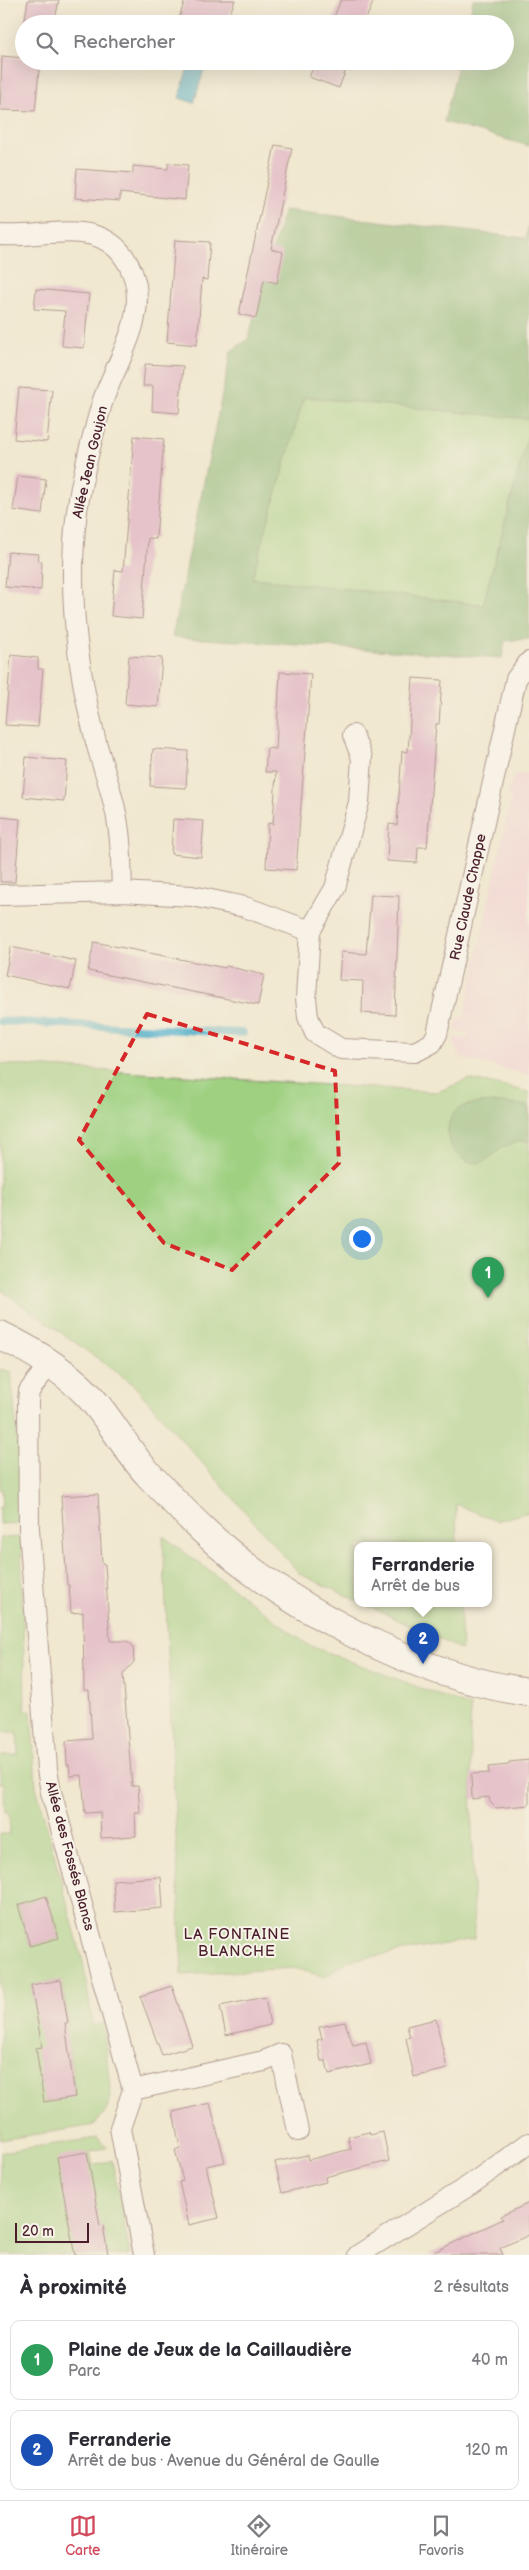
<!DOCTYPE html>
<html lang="fr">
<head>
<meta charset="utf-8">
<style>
  :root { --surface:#fff; --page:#f2f2f3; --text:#2b2b33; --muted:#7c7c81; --line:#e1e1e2; --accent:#d1495b }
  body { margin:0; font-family:"Balsamiq Sans",sans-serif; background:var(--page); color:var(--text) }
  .scale { position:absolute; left:15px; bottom:12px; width:74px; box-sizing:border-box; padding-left:5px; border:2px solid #4a1f2b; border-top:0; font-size:14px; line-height:18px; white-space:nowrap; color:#4a1f2b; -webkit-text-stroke:4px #f7f3e8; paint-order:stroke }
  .you { position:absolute; left:361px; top:1238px; width:18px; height:18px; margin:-12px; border:4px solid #fff; border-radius:50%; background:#1a73e8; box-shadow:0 0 0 8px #1a73e833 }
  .badge { display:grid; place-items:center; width:32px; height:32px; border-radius:50%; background:var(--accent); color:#fff; font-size:16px; font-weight:700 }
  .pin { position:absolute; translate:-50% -41px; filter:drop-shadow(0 1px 2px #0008) }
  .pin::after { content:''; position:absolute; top:26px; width:18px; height:15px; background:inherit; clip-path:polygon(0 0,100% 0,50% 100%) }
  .popup { position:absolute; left:354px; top:1542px; width:138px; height:65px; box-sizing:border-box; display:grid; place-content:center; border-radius:10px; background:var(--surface); filter:drop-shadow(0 1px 4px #0005); font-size:16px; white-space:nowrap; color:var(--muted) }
  .popup b { font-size:19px; color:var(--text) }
  .popup::after { content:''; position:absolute; left:50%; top:100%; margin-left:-10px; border:10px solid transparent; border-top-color:var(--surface) }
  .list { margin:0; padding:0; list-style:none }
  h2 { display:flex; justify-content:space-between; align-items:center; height:65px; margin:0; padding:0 20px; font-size:21px }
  h2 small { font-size:16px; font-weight:400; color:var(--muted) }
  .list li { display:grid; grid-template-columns:32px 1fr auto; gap:15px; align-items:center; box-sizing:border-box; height:80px; margin:0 10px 10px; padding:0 10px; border:1px solid var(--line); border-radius:10px }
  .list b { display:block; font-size:19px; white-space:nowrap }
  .list p { margin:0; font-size:16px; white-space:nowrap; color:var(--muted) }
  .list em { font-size:16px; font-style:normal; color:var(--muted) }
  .icon { flex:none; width:28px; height:28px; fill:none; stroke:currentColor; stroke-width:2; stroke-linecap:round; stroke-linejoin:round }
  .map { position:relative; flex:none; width:529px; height:2255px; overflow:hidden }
  .search { position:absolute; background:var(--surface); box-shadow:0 5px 20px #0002; left:15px; right:15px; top:15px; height:55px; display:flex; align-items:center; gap:12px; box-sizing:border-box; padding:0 18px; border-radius:28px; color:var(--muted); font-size:19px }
  .sheet { height:245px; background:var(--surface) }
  nav { display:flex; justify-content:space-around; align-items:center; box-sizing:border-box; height:70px; border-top:1px solid var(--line); background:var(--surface); font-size:14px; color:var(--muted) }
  nav a { display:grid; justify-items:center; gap:2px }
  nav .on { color:var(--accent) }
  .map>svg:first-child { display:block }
  .built { fill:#f5cfdb }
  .green { fill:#9ed080; stroke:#747856; fill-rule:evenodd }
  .forest { fill:#7eb26e; stroke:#64684c }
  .water { fill:#48acc7; stroke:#496679 }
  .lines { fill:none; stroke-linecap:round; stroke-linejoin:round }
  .stream { stroke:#48acc7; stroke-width:8 }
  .building { fill:#d998c3 }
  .street-casing { stroke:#633d44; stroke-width:22 }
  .secondary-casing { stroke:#633d44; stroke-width:30 }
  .street { stroke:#fff; stroke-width:20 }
  .secondary { stroke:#fff; stroke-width:28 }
  .marked { fill:none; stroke:#d62828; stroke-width:4; stroke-dasharray:10 6; stroke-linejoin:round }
  .labels { text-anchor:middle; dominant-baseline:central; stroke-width:4; stroke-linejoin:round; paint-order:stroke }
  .street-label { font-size:14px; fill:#4a1f2b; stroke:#f7f3e8 }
  .neighbourhood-label { font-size:15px; letter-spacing:1px; fill:#4a1f2b; stroke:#f7f3e8 }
</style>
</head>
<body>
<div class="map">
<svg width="529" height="2255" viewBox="0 0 529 2255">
  <rect width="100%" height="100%" fill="#f7f3e8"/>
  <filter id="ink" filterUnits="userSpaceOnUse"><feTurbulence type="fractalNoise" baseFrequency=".02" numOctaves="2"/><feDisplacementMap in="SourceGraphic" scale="10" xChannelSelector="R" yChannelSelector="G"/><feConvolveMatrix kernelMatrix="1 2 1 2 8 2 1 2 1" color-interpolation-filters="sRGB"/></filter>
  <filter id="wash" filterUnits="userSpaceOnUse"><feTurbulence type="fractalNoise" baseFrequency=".0096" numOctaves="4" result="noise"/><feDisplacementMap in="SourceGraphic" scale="20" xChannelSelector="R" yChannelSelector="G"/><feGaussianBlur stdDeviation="1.12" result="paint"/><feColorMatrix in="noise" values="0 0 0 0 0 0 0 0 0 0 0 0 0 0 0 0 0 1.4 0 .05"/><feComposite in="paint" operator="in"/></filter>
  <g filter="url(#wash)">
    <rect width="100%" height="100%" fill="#f0e8cf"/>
    <polygon class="built" points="529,773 529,1075 461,1058 454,1042 455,1037 468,1039 468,1034 456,1031 457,1020 464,1016 511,799 507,794 514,775"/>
    <g class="green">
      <polygon points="304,397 529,419 529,431 483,605 252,578"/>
      <polygon points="0,1064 437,1092 469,1079 529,1092 529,1512 496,1521 456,1504 457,1545 358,1545 358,1601 300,1574 132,1383 0,1289"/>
      <polygon points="0,1369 11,1372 21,1476 21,1523 0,1524 0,1507 3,1507 2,1489 0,1489"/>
      <polygon points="163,1536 308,1645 470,1707 474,1939 347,1961 326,1977 293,1968 182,1975"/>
      <path d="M 21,1537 L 25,1710 L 31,1710 L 36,1787 L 83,1962 L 93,2026 L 103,2023 L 111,2097 L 106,2110 L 95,2125 L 0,2140 L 0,1834 L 10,1834 L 9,1813 L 5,1812 L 4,1783 L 0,1783 L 0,1756 L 18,1755 L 17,1732 L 0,1732 L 0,1538 ZM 48,1896 L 59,1938 L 30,1946 L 18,1905 ZM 62,1980 L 68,2023 L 39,2028 L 31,1985 ZM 68,2043 L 75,2096 L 44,2102 Z"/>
      <polygon points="362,1603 460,1603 462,1650"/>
      <polygon points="97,2138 108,2147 90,2152 93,2166 112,2160 130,2255 0,2255 0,2152"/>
    </g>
    <g class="forest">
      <polygon points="473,0 529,0 529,146 444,122 459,61 505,61 505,24 468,24"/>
      <polygon points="284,210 526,238 529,222 529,419 304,397 252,578 483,605 529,431 529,639 505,641 502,658 172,637 231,351 248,339"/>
      <path d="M 493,1102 L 529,1106 L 529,1141 C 499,1139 492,1165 474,1163 C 448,1160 437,1120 462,1107 C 471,1103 483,1103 493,1102 Z"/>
    </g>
    <polygon class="water" points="188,67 204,70 194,103 179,98"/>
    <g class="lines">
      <polyline class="stream" points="0,1021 243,1033"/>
    </g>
    <g id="blocks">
      <g class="building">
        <polygon points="28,0 59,0 54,24 24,24"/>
        <polygon points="185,0 235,0 226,24 177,24"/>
        <polygon points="341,0 374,0 364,24 331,24"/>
        <polygon points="2,56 24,58 24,61 40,61 35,111 0,110"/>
        <polygon points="316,61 349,61 339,88 309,77"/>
        <polygon points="275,145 292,148 271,249 283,252 277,283 264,280 256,318 239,314"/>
        <polygon points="168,163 188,165 185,200 120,193 120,201 75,198 77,169 133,173 133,166 168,169"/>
        <polygon points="175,240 210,242 207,280 202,279 197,345 167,342"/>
        <polygon points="36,289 89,294 84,348 62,346 65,311 34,309"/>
        <polygon points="145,364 183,366 179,413 152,411 153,386 143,386"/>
        <polygon points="19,388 52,390 47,442 14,439"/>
        <polygon points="134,436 164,439 156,539 148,538 142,619 111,616 115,570 123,571"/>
        <polygon points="18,476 46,479 42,514 13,510"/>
        <polygon points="8,552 39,554 38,561 42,561 41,590 5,587"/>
        <polygon points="11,655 38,658 38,669 43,669 38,727 5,725"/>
        <polygon points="129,656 162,658 158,707 125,704"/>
        <polygon points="280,672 311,674 296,870 266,868 268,823 273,824 276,772 265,772 267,748 276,749"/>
        <polygon points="413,678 442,680 439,724 436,724 427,847 418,847 417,863 387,861 389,824 397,825 402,751 408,752"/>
        <polygon points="153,749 188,751 186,788 150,786"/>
        <polygon points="26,757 67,761 64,801 23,797"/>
        <polygon points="0,817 20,819 15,882 0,882"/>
        <polygon points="173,819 204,821 201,857 171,854"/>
        <polygon points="371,895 399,896 395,1015 362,1013 363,981 339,980 341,952 366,954"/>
        <polygon points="94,942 225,968 226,966 264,975 258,1005 88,971"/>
        <polygon points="11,947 76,961 70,989 5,975"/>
        <polygon points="98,1494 102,1564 105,1564 110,1641 127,1641 133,1646 134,1662 123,1674 132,1786 138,1786 140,1813 135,1813 136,1836 101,1838 100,1812 85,1813 82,1775 70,1776 69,1765 67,1765 66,1741 92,1739 89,1690 84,1690 83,1612 71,1613 69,1585 67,1585 61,1496"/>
        <polygon points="529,1760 529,1805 496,1808 490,1802 489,1797 472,1799 471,1774 489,1773 488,1767 509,1765 509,1762"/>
        <polygon points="161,1877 163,1908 115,1912 113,1880"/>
        <polygon points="46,1896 59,1938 30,1946 18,1905"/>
        <polygon points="61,1980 68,2023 65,2023 75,2097 44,2102 36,2048 42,2047 31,1985"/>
        <polygon points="172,1986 192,2046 162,2055 140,1996"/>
        <polygon points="265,1997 270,2025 226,2035 220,2006"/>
        <polygon points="436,2019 447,2069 414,2077 406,2038 410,2037 407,2026"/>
        <polygon points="345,2022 353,2045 366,2042 371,2064 329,2074 326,2061 321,2061 317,2040 322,2039 319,2027"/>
        <polygon points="210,2103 225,2162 206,2166 219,2218 189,2225 179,2182 183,2181 175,2150 180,2148 173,2112"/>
        <polygon points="369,2132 370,2135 383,2132 389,2161 325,2177 326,2182 282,2193 275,2162 307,2155 308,2160 351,2149 348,2137"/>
        <polygon points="87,2152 100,2226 103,2225 108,2255 75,2255 73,2246 57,2157"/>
        <polygon points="529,2203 529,2235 500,2248 503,2255 428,2255 503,2219 501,2216"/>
      </g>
    </g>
  </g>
  <g filter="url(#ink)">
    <use href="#blocks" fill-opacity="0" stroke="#633d44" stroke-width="1"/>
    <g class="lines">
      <defs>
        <g id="street">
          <path d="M 0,235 C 48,239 108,212 132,272 C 150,316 115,363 102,403 C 92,438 82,475 77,511 C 67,586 76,661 94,734 C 101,764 114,794 118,825 C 122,847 121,870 122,892"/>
          <polyline points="353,735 362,758 359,802 335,888 310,931 306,998 308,1017 315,1033 341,1049 415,1052 432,1043 437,1034 516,679 529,662"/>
          <polyline points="0,895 122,892 192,896 245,907 310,931"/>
          <polyline points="49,1365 29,1391 28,1401 29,1529 47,1769 51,1792 133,2090 120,2128 144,2255"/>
          <polyline points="133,2090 264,2061 281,2054 298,2131"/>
          <polyline points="358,2255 470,2185 529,2143"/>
        </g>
        <path id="secondary" d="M 0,1335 C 31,1350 66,1371 90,1397 C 112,1421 127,1452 149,1475 C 166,1493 184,1512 202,1529 C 282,1605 419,1678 529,1692"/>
      </defs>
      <use href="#street" class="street-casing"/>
      <use href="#secondary" class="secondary-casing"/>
      <use href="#street" class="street"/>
      <use href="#secondary" class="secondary"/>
    </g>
  </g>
  <path d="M0 0H529V2255H0ZM 147,1014 L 335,1071 L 339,1163 L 232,1270 L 164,1243 L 79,1140 Z" fill="#f0e8cf" fill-opacity=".55" fill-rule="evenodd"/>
  <path class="marked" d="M 147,1014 L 335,1071 L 339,1163 L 232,1270 L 164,1243 L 79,1140 Z"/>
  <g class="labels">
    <g class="street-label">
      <text transform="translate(90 462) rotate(-77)">Allée Jean Goujon</text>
      <text transform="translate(468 897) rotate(-78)">Rue Claude Chappe</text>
      <text transform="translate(70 1856) rotate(75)">Allée des Fossés Blancs</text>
    </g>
    <g class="neighbourhood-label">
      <text x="237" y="1934">LA FONTAINE<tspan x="237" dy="17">BLANCHE</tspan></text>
    </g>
  </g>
</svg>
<div class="scale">20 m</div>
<div class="you"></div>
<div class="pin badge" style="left:488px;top:1298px;background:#2e9e5b">1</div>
<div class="pin badge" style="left:423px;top:1664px;background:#1a4fb4">2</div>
<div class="popup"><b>Ferranderie</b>Arrêt de bus</div>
<div class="search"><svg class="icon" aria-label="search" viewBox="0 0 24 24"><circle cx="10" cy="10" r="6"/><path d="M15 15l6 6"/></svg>Rechercher</div>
</div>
<section class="sheet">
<h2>À proximité<small>2 résultats</small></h2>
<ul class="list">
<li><span class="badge" style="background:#2e9e5b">1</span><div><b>Plaine de Jeux de la Caillaudière</b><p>Parc</p></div><em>40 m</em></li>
<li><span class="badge" style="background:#1a4fb4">2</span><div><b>Ferranderie</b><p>Arrêt de bus · Avenue du Général de Gaulle</p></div><em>120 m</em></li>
</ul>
</section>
<nav>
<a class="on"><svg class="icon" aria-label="map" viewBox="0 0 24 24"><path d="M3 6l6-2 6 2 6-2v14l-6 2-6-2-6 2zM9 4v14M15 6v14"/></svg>Carte</a>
<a><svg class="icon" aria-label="directions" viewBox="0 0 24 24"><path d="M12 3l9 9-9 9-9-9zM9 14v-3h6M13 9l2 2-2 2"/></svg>Itinéraire</a>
<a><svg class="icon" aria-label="saved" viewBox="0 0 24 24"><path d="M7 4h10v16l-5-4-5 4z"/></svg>Favoris</a>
</nav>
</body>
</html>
